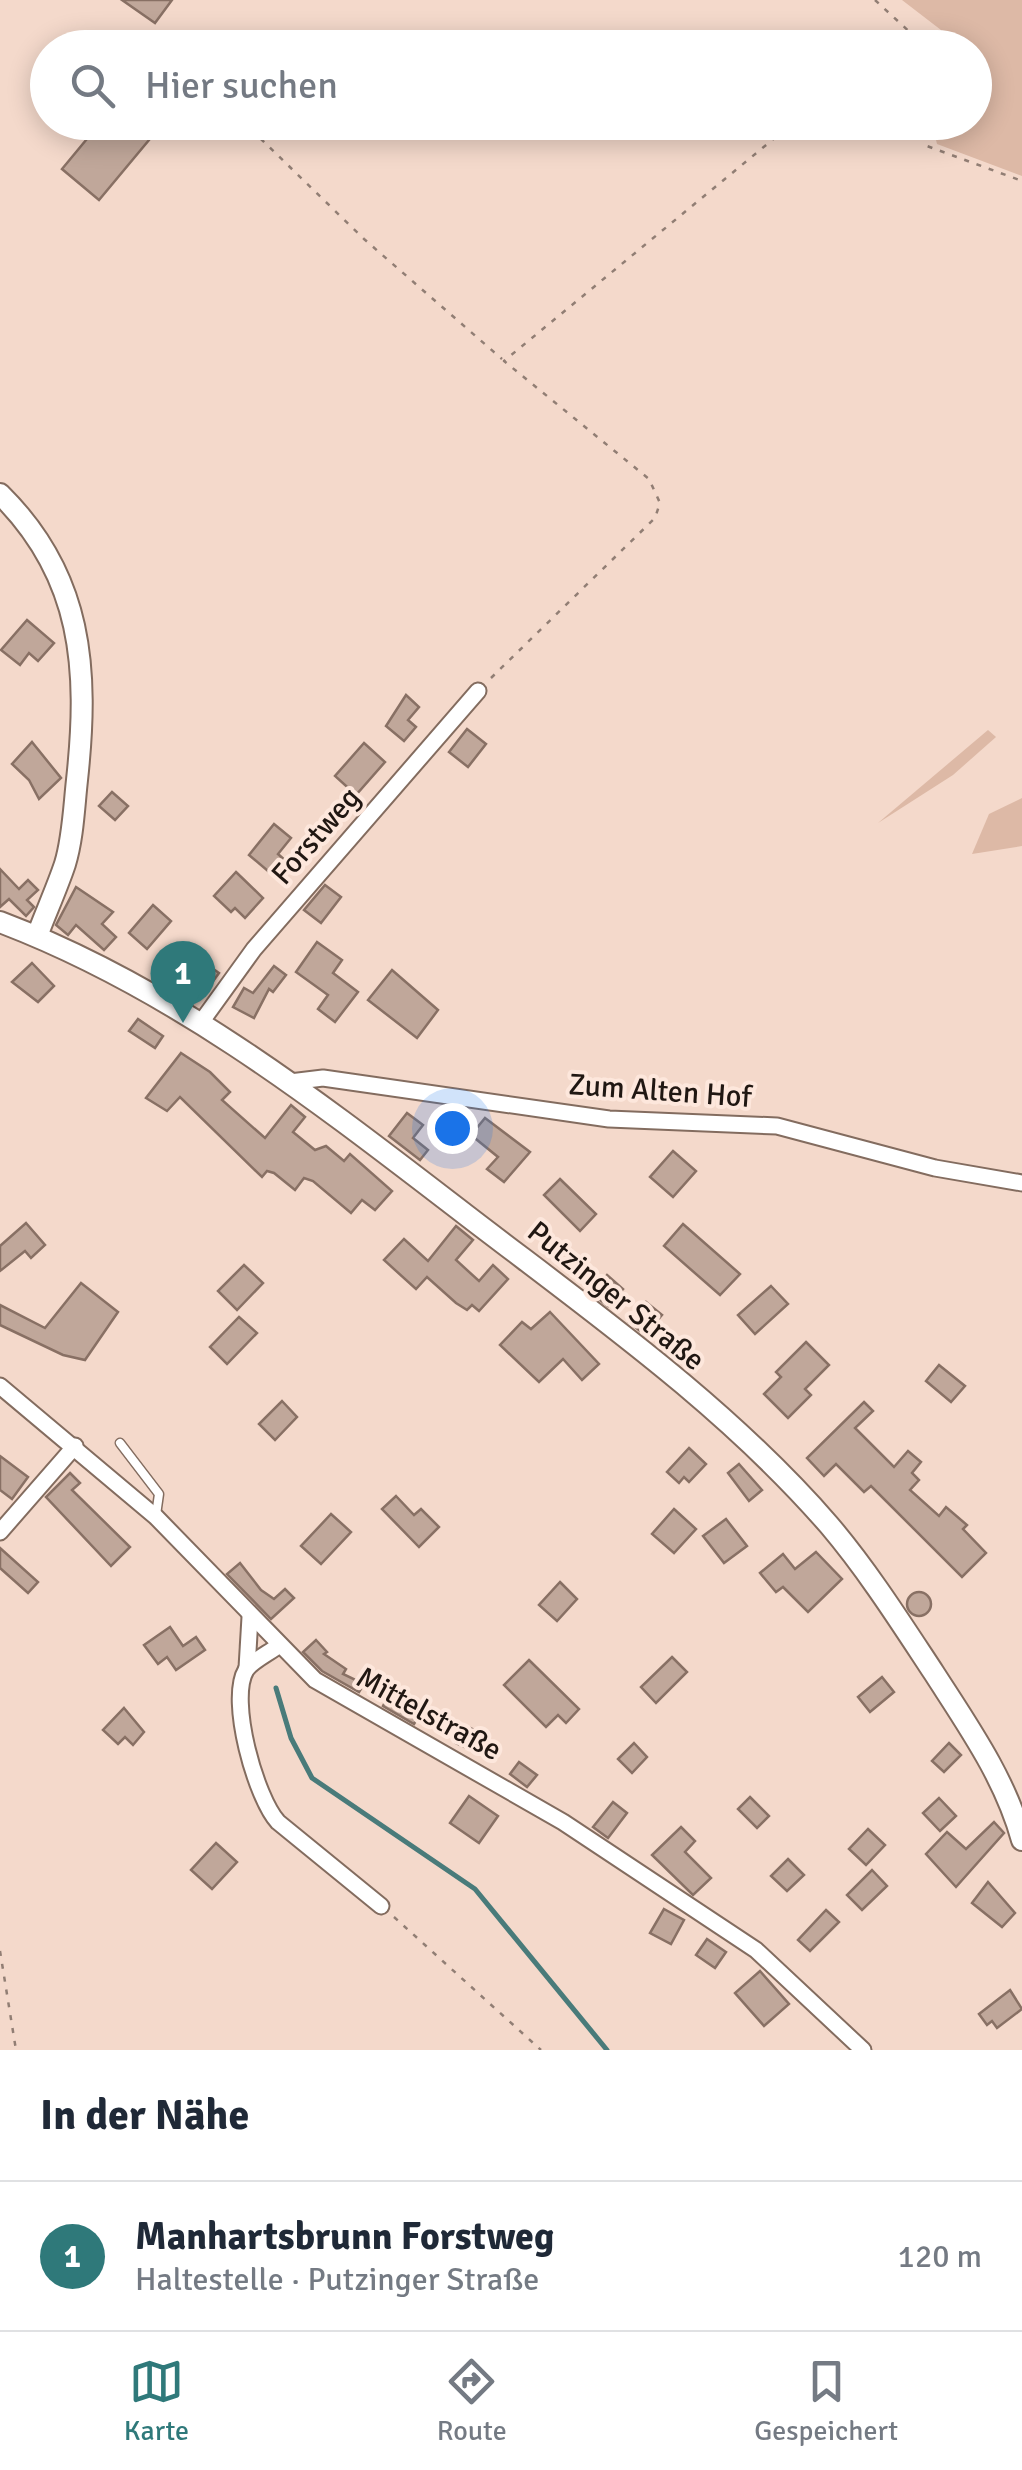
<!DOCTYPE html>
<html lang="de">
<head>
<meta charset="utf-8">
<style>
  :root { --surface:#fff; --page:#f6f6f7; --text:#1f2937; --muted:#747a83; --line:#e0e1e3; --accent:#2f797a }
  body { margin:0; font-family:Signika,sans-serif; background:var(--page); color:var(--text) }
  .you { position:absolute; left:452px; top:1128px; width:35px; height:35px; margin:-25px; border:8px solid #fff; border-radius:50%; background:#1a73e8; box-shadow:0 0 0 15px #1a73e833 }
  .badge { display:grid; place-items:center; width:65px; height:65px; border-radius:50%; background:var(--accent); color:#fff; font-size:32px; font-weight:700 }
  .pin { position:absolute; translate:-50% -82px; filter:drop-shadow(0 2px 5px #0008) }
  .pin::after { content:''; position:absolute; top:52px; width:35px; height:30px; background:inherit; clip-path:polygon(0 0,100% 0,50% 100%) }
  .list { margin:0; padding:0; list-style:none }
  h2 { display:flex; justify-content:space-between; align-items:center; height:130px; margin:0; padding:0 40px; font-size:42px }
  h2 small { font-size:32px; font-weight:400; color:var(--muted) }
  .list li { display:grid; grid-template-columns:65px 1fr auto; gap:30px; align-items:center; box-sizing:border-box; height:150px; padding:0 40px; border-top:2px solid var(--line) }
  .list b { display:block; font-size:38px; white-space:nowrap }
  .list p { margin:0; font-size:32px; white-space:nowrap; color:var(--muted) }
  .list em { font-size:32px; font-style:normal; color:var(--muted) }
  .icon { flex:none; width:55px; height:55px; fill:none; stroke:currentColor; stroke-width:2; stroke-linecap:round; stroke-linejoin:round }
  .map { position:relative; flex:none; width:1022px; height:2050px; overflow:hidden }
  .search { position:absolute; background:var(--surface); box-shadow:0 5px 25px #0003; left:30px; right:30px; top:30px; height:110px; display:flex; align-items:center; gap:25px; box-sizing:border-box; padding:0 35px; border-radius:55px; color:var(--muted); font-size:38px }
  .sheet { height:280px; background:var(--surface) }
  nav { display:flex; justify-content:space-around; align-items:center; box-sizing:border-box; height:140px; border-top:2px solid var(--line); background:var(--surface); font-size:28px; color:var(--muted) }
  nav a { display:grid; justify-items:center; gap:5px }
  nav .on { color:var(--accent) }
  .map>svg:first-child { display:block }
  .green { fill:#ddb9a6 }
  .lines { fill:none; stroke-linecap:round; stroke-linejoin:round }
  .stream { stroke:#497b7a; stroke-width:5 }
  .building { fill:#c0a79a; stroke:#887064; stroke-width:2.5 }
  .service-casing { stroke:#836c5f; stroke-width:11 }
  .minor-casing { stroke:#836c5f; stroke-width:19 }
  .tertiary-casing { stroke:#836c5f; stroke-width:24 }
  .path { stroke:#917e74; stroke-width:2.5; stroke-dasharray:5 8; stroke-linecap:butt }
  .service { stroke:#fff; stroke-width:8 }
  .minor { stroke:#fff; stroke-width:15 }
  .tertiary { stroke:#fff; stroke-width:20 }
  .labels { text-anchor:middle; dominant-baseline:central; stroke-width:8; stroke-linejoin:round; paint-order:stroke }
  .street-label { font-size:30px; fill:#201712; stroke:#fde7dc }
</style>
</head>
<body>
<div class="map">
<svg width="1022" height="2050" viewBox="0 0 1022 2050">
  <rect width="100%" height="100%" fill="#f4d9cb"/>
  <g class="green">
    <polygon points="902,0 1022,0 1022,176 937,144 932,123 974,122 974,48 942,47 941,30"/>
    <polygon points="988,730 996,737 953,775 878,823"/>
    <polygon points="1022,798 1022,846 972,854 989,814"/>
  </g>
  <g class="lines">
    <polyline class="stream" points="276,1688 291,1738 312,1778 475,1889 607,2050"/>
  </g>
  <g class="building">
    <polygon points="122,0 172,0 155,23"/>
    <polygon points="101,122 164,122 99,200 62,169"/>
    <polygon points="27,620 54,643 38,661 29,653 20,665 1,650"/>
    <polygon points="406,695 419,707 408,720 416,727 404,741 386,726"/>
    <polygon points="467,729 486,744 468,767 449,752"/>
    <polygon points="32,742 61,778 39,799 29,780 12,764"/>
    <polygon points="364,743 385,762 356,795 335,776"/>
    <polygon points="112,792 128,806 115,820 99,806"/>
    <polygon points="274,824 291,838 278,854 287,862 275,877 249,855"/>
    <polygon points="0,869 19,889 28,880 38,890 27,900 34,907 26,916 9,899 0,907"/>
    <polygon points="236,872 263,898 245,918 235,908 231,912 214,896"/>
    <polygon points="325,885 341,897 321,923 304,910"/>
    <polygon points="76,887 113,912 102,924 116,937 104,950 76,925 68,935 56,925"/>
    <polygon points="153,905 171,921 147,949 129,933"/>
    <polygon points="317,942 342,960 333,973 358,992 335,1022 318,1009 328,995 296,972"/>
    <polygon points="188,951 219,973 203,995 172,972"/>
    <polygon points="32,963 54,986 38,1002 12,982"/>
    <polygon points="274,966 286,975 273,992 269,989 254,1018 233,1007 244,988 253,993"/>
    <polygon points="392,970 438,1010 417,1038 368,1000"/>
    <polygon points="138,1019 163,1036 155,1048 129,1031"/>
    <polygon points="181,1053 210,1072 230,1092 222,1100 265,1138 291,1105 305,1117 293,1132 315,1150 326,1146 344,1161 350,1154 392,1191 375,1210 362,1200 351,1213 313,1181 304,1178 295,1190 274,1173 267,1171 262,1177 180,1097 167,1111 146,1098"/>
    <polygon points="407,1113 423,1125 413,1138 428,1150 420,1160 389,1136"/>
    <polygon points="485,1118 530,1152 504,1182 487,1169 498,1157 471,1135"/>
    <polygon points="673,1151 696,1171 673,1197 650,1177"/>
    <polygon points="560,1179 596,1214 580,1231 544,1195"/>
    <polygon points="26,1223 45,1245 31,1258 25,1251 0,1271 0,1246"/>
    <polygon points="683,1224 740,1274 720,1295 664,1246"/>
    <polygon points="456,1226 473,1240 456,1260 479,1281 493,1265 508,1279 479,1311 472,1305 467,1310 456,1303 427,1277 416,1289 384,1260 404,1239 428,1261"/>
    <polygon points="244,1265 263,1283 237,1310 218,1291"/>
    <polygon points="607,1275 623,1289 608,1306 592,1294"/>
    <polygon points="81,1283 118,1312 85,1360 63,1355 0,1325 0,1305 45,1328"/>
    <polygon points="771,1286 788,1304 755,1334 738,1315"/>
    <polygon points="646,1302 662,1315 645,1335 629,1322"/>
    <polygon points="550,1312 599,1364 582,1380 563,1359 539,1382 500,1345 522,1322 531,1329"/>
    <polygon points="239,1317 257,1333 227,1364 210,1347"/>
    <polygon points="806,1342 829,1365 805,1389 811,1395 788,1418 764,1394 781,1377 776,1372"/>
    <polygon points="939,1365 965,1386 951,1402 926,1381"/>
    <polygon points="282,1401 297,1417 275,1440 259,1424"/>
    <polygon points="864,1402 873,1411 855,1428 894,1467 908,1451 921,1462 912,1473 919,1480 910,1490 939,1516 946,1507 967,1525 963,1529 986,1553 962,1577 871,1486 864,1492 836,1464 824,1476 807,1458"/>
    <polygon points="689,1448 706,1464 689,1482 684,1477 679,1483 667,1472"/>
    <polygon points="0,1456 28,1477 12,1499 0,1490"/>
    <polygon points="739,1464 762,1490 749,1501 728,1473"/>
    <polygon points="70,1473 80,1483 72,1490 130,1547 111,1566 46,1497"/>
    <polygon points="396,1496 414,1515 421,1509 439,1527 419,1547 382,1509"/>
    <polygon points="674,1509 696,1529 674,1553 652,1534"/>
    <polygon points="331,1514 351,1532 321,1564 301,1546"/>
    <polygon points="726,1519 747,1546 724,1563 703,1536"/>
    <polygon points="0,1548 38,1582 28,1593 0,1568"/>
    <polygon points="816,1552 842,1579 808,1612 783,1587 776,1592 760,1573 783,1554 795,1569"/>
    <polygon points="240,1563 261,1590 274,1599 285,1589 294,1598 271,1619 227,1574"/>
    <polygon points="560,1582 577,1599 557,1621 539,1605"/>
    <circle cx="919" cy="1604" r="12"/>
    <polygon points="170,1627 183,1646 196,1637 205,1650 176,1670 167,1657 158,1664 144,1645"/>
    <polygon points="316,1640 327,1652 324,1654 346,1669 343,1674 364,1684 359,1692 322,1671 303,1652"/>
    <polygon points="672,1657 687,1672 656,1703 641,1687"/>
    <polygon points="529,1660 579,1709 566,1723 558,1715 546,1727 504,1685"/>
    <polygon points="882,1677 894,1692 870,1712 858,1697"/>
    <polygon points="390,1692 424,1707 414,1724 383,1706"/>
    <polygon points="124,1708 144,1732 133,1745 125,1737 118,1744 103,1730"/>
    <polygon points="470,1728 485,1735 475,1752 456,1743"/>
    <polygon points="634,1743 647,1757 632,1773 618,1759"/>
    <polygon points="949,1743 961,1755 944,1772 932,1761"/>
    <polygon points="519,1762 537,1775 527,1787 510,1774"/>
    <polygon points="469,1796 498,1816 479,1843 450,1823"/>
    <polygon points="750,1797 769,1816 757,1828 738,1809"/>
    <polygon points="939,1798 956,1816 940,1831 923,1813"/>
    <polygon points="613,1802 627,1813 608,1838 593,1827"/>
    <polygon points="994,1822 1004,1833 956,1887 926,1854 947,1832 966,1849"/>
    <polygon points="681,1827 695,1841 685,1852 711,1878 693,1895 652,1855"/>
    <polygon points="868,1829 885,1845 866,1865 849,1849"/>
    <polygon points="216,1843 237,1862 212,1889 191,1870"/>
    <polygon points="788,1859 804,1875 787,1891 771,1876"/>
    <polygon points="872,1870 887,1886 862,1910 847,1895"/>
    <polygon points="988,1882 1015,1913 1002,1927 972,1903"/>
    <polygon points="664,1909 684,1920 671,1944 650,1933"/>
    <polygon points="826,1910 839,1922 810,1951 798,1940"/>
    <polygon points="707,1939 726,1952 715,1968 696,1955"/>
    <polygon points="760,1971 789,2004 764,2026 735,1993"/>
    <polygon points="1010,1990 1022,2009 997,2028 992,2021 987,2025 979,2014"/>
  </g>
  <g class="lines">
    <defs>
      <polyline id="service" points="120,1443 159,1494 156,1515"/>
      <g id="minor">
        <polyline points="202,1021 254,949 478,691"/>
        <polyline points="290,1082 323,1078 609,1119 777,1126 935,1168 1022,1183"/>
        <polyline points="0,1386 156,1517 315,1680 563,1822 756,1950 863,2050"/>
        <polyline points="0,1532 75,1446"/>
        <path d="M 278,1646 C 269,1653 252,1661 246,1670 C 228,1700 256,1798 278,1822 L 381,1906"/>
        <polyline points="247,1668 250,1617"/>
      </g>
      <g id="tertiary">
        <path d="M 0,494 C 83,576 89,669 77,780 C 74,807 73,838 65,864 C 57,888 46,912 37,936"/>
        <path d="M 0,922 C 174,988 320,1103 466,1215 C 591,1311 725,1405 829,1525 C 868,1571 901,1623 934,1673 C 968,1726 1005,1778 1022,1840"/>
      </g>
    </defs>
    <use href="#service" class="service-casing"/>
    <use href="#minor" class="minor-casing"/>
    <use href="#tertiary" class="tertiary-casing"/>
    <g class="path">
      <polyline points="875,0 927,48"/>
      <polyline points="885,48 905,31"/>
      <polyline points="919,122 927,146 1022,181"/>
      <polyline points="236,130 261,139 364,239 502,359"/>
      <polyline points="491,678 655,518 660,503 649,479 504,361 794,122"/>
      <polyline points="394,1917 541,2050"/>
      <polyline points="0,1951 16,2050"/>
    </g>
    <use href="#service" class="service"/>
    <use href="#minor" class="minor"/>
    <use href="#tertiary" class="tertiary"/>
  </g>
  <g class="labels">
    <g class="street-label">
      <text transform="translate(316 836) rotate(-49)">Forstweg</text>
      <text transform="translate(660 1091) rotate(4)">Zum Alten Hof</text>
      <text transform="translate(616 1296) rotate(39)">Putzinger Straße</text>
      <text transform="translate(429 1714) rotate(29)">Mittelstraße</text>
    </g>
  </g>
</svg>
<div class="you"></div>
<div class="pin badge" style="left:183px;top:1023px">1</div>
<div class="search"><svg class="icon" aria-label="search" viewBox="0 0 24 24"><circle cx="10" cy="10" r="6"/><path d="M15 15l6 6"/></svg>Hier suchen</div>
</div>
<section class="sheet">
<h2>In der Nähe<small></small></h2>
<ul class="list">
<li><span class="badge">1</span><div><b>Manhartsbrunn Forstweg</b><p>Haltestelle · Putzinger Straße</p></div><em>120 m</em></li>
</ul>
</section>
<nav>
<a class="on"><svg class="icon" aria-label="map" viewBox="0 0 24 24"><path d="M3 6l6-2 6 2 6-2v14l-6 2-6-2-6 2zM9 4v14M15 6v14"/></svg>Karte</a>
<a><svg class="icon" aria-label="directions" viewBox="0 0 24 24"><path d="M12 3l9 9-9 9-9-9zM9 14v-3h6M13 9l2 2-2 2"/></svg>Route</a>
<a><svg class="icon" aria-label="saved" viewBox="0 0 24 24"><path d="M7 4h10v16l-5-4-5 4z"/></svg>Gespeichert</a>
</nav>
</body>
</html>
